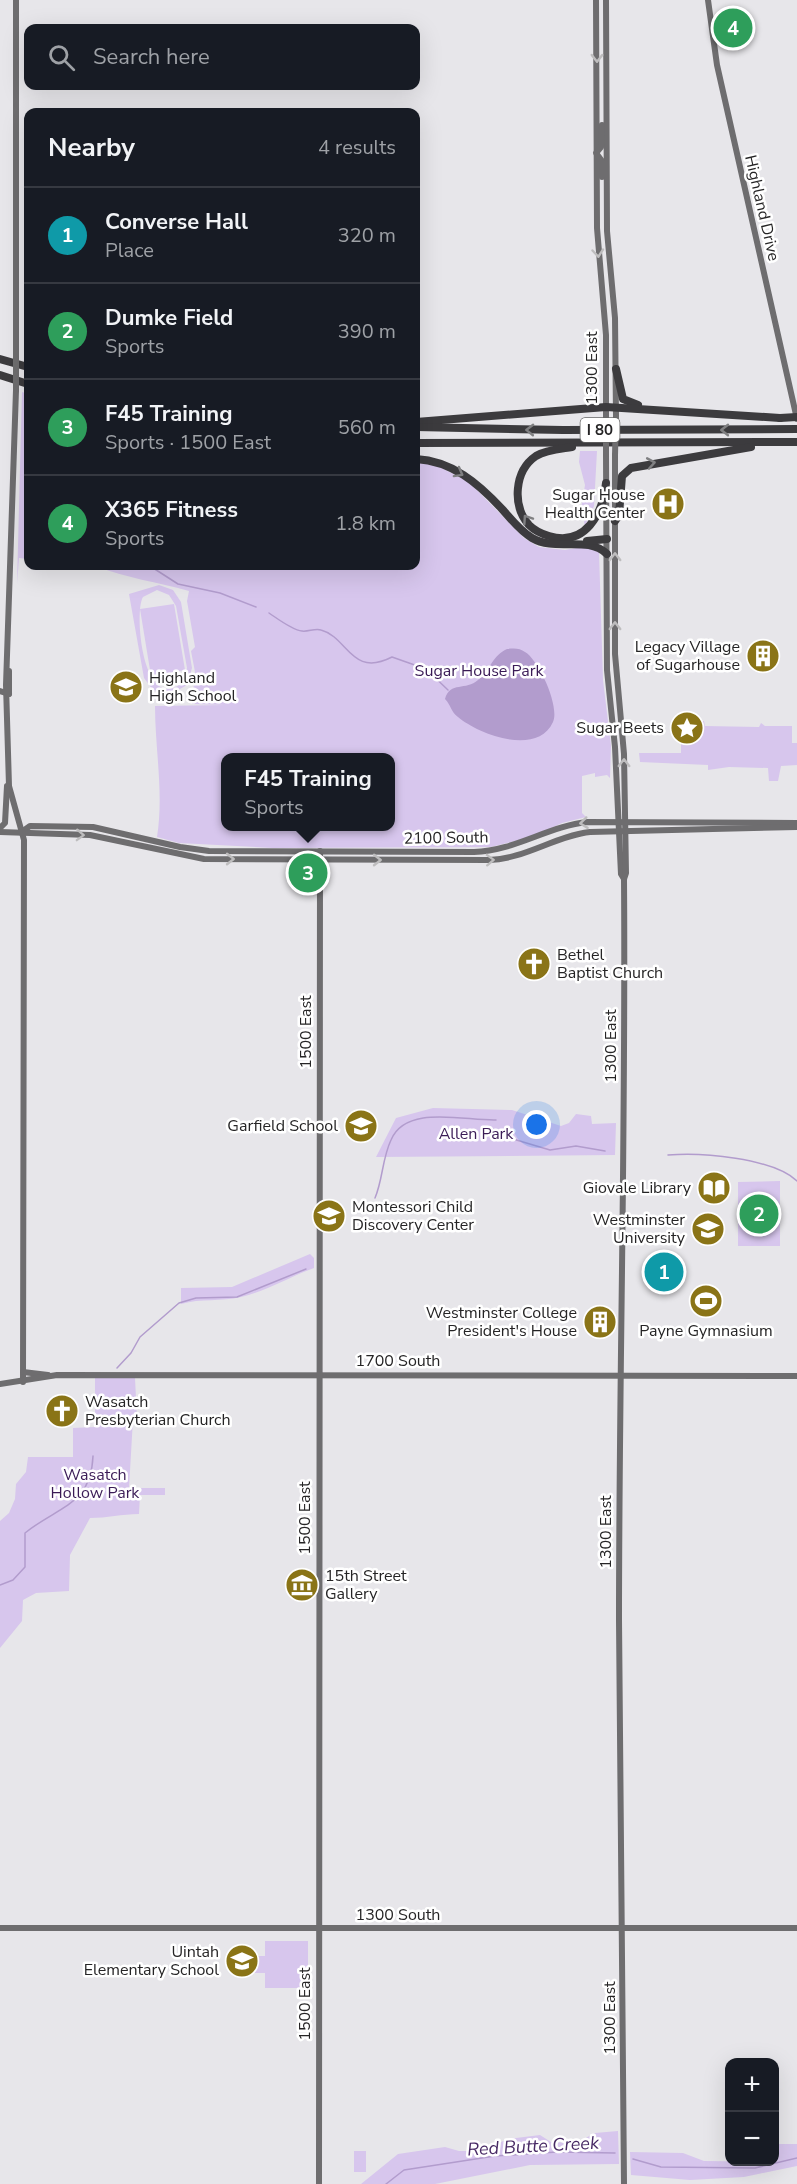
<!DOCTYPE html>
<html lang="en">
<head>
<meta charset="utf-8">
<style>
  :root { --surface:#171b24; --page:#20242c; --text:#f1f3f6; --muted:#9ea1a6; --line:#363941; --accent:#db2777 }
  body { margin:0; font-family:"Nunito Sans",sans-serif; background:var(--page); color:var(--text) }
  .controls { position:absolute; right:18px; bottom:18px; display:grid; overflow:hidden; border-radius:12px; box-shadow:0 6px 24px #0002 }
  .controls button { width:54px; height:54px; display:grid; place-items:center; padding:0; border:0; border-bottom:2px solid var(--line); background:var(--surface); color:var(--text); font:30px sans-serif }
  .you { position:absolute; left:537px; top:1125px; width:21px; height:21px; margin:-15px; border:4px solid #fff; border-radius:50%; background:#1a73e8; box-shadow:0 0 0 9px #1a73e833 }
  .badge { display:grid; place-items:center; width:39px; height:39px; border-radius:50%; background:var(--accent); color:#fff; font-size:20px; font-weight:700 }
  .pin { position:absolute; translate:-50% -50%; border:3px solid #fff; box-shadow:0 2px 6px #0006 }
  .popup { position:absolute; left:221px; top:753px; width:174px; height:78px; box-sizing:border-box; display:grid; place-content:center; border-radius:12px; background:var(--surface); filter:drop-shadow(0 2px 4px #0005); font-size:20px; white-space:nowrap; color:var(--muted) }
  .popup b { font-size:22px; color:var(--text) }
  .popup::after { content:''; position:absolute; left:50%; top:100%; margin-left:-12px; border:12px solid transparent; border-top-color:var(--surface) }
  .list { margin:0; padding:0; list-style:none }
  h2 { display:flex; justify-content:space-between; align-items:center; height:78px; margin:0; padding:0 24px; font-size:26px }
  h2 small { font-size:20px; font-weight:400; color:var(--muted) }
  .list li { display:grid; grid-template-columns:39px 1fr auto; gap:18px; align-items:center; box-sizing:border-box; height:96px; padding:0 24px; border-top:2px solid var(--line) }
  .list b { display:block; font-size:22px; white-space:nowrap }
  .list p { margin:0; font-size:20px; white-space:nowrap; color:var(--muted) }
  .list em { font-size:20px; font-style:normal; color:var(--muted) }
  .icon { flex:none; width:33px; height:33px; fill:none; stroke:currentColor; stroke-width:2; stroke-linecap:round; stroke-linejoin:round }
  .map { position:relative; flex:none; width:797px; height:2184px; overflow:hidden }
  .search { position:absolute; background:var(--surface); box-shadow:0 6px 24px #0002; left:24px; top:24px; width:396px; height:66px; display:flex; align-items:center; gap:15px; box-sizing:border-box; padding:0 21px; border-radius:12px; color:var(--muted); font-size:22px }
  .panel { position:absolute; background:var(--surface); box-shadow:0 6px 24px #0002; left:24px; top:108px; width:396px; height:462px; border-radius:12px }
  .map>svg:first-child { display:block }
  .green { fill:#d7c6ed; fill-rule:evenodd }
  .water { fill:#b29ccd }
  .lines { fill:none; stroke-linecap:round; stroke-linejoin:round }
  .stream { stroke:#b29ccd; stroke-width:1.5 }
  .secondary { stroke:#6e6d6f; stroke-width:6 }
  .highway { stroke:#3c3b3e; stroke-width:8 }
  .secondary-bridge { stroke:#6e6d6f; stroke-width:6 }
  .highway-bridge { stroke:#3c3b3e; stroke-width:8 }
  .oneway { stroke:#bebdbe }
  .oneway2 { stroke:#808082 }
  .labels { text-anchor:middle; dominant-baseline:central; stroke-width:5; stroke-linejoin:round; paint-order:stroke }
  .shield { fill:#fff; stroke:#666; stroke-width:1.5 }
  .shield-label { font-size:15px; font-weight:bold; fill:#252425 }
  .street-label { font-size:16px; fill:#252425; stroke:#fff }
  .poi-label { font-size:16px; fill:#252425; stroke:#fff; text-anchor:end }
  .park-label { font-size:16px; fill:#3a1b56; stroke:#fff }
  .water-label { font-size:18px; font-style:italic; fill:#482a65; stroke:#fff }
</style>
</head>
<body>
<div class="map">
<svg width="797" height="2184" viewBox="0 0 797 2184">
  <rect width="100%" height="100%" fill="#e7e6ea"/>
  <g class="green">
    <polygon points="22,392 28,394 28,559 19,558 17,584"/>
    <polygon points="580,451 597,451 594,506 585,526 584,522 588,513 581,509 585,485 579,462"/>
    <path d="M 416,459 L 434,464 L 469,482 L 524,538 L 539,547 L 565,550 L 587,546 L 599,552 L 603,680 L 611,746 L 610,778 L 607,775 L 595,777 L 595,773 L 582,776 L 582,813 L 586,817 L 562,823 L 532,837 L 491,847 L 273,848 L 179,843 L 157,837 C 164,794 155,749 155,706 L 225,705 L 192,704 L 195,672 L 191,651 L 195,647 L 187,601 L 189,591 C 157,582 126,578 96,566 L 416,566 ZM 226,758 L 391,758 L 391,826 L 226,826 Z"/>
    <path d="M 159,585 L 173,590 L 181,602 L 192,668 L 187,685 L 171,694 L 153,690 L 144,678 L 129,594 ZM 157,590 L 169,595 L 176,606 L 187,668 L 182,683 C 142,715 134,610 143,597 Z"/>
    <polygon points="174,604 185,670 151,676 140,609"/>
    <polygon points="695,721 704,721 705,726 759,727 761,723 765,726 792,726 792,743 797,743 797,765 781,766 778,781 769,781 768,768 729,767 708,770 708,765 640,762 639,753 681,753 681,726 695,726"/>
    <polygon points="433,1108 512,1110 561,1126 569,1123 576,1114 591,1116 592,1124 616,1123 615,1155 376,1157 396,1118"/>
    <polygon points="780,1181 780,1246 738,1246 738,1182"/>
    <path d="M 310,1254 L 314,1258 L 314,1268 C 289,1277 267,1291 241,1297 C 221,1302 201,1298 181,1304 L 181,1288 L 232,1287 Z"/>
    <path d="M 95,1378 L 135,1378 L 137,1419 L 133,1419 L 129,1488 L 165,1488 L 165,1495 L 140,1495 L 139,1514 C 122,1514 107,1518 90,1518 L 70,1555 L 69,1591 L 36,1593 L 23,1600 L 22,1621 L 0,1648 L 0,1521 L 9,1513 L 15,1499 L 16,1484 L 26,1472 L 28,1457 L 73,1457 L 73,1428 L 95,1427 Z"/>
    <polygon points="265,1941 308,1941 308,1988 265,1988 265,1973 253,1973 254,1956 265,1956"/>
    <polygon points="618,2131 619,2164 530,2165 435,2184 361,2184 398,2154 445,2147 459,2151 484,2151 507,2139 540,2135 551,2142 576,2143 595,2133"/>
    <polygon points="775,2144 797,2144 797,2166 744,2177 690,2180 631,2175 630,2152 683,2153 704,2161 774,2162"/>
    <rect x="354" y="2151" width="12" height="21"/>
  </g>
  <path class="water" d="M 507,649 C 514,648 520,648 525,652 C 539,660 560,707 553,722 C 537,757 478,734 458,717 C 451,712 451,705 445,699 C 450,681 466,691 478,680 C 490,670 493,655 507,649 Z"/>
  <g class="lines">
    <g class="stream">
      <polyline points="150,566 178,584 220,593 256,607"/>
      <path d="M 269,613 C 278,619 292,630 302,631 C 308,632 315,628 321,630 C 348,637 351,678 392,657 L 426,669 L 448,690"/>
      <polyline points="513,1139 550,1150 576,1146 605,1151"/>
      <path d="M 668,1155 C 700,1152 773,1158 797,1181"/>
      <path d="M 375,1198 C 383,1179 382,1159 391,1140 C 406,1104 465,1121 496,1120"/>
      <polyline points="117,1368 131,1353 140,1337 179,1303 196,1298 237,1297 306,1269"/>
      <path d="M 0,1585 L 13,1580 L 25,1567 L 25,1533 C 58,1506 91,1506 93,1456"/>
      <polyline points="633,2159 661,2167 755,2168 797,2158"/>
      <polyline points="386,2184 404,2170 495,2156 557,2152 615,2153"/>
    </g>
    <g class="secondary">
      <polyline points="16,0 16,359"/>
      <polyline points="596,0 597,228 606,335 606,416"/>
      <polyline points="606,0 607,231 615,318 616,416"/>
      <polyline points="708,0 717,65 797,419"/>
      <polyline points="602,177 602,161 596,153 601,147 602,125"/>
      <polyline points="16,390 6,685 9,786 24,840 23,1382"/>
      <polyline points="606,454 607,670 615,747 621,874 624,879"/>
      <path d="M 615,455 L 615,654 L 624,754 L 626,873 L 624,879 C 626,1126 619,1373 619,1620 C 619,1808 624,1996 624,2184"/>
      <polyline points="0,691 9,694"/>
      <polyline points="9,694 9,671"/>
      <polyline points="0,828 5,823 7,786"/>
      <path d="M 23,831 L 30,826 L 93,827 L 180,847 L 209,851 L 474,852 C 515,851 548,826 588,822 L 797,823"/>
      <path d="M 0,832 L 90,835 L 204,859 L 489,860 C 525,859 555,836 590,832 L 797,827"/>
      <polyline points="23,1372 48,1375"/>
      <polyline points="0,1384 57,1375 797,1376"/>
      <polyline points="0,1928 797,1928"/>
      <polyline points="319,2184 320,851"/>
    </g>
    <g class="highway">
      <polyline points="0,359 28,367"/>
      <polyline points="616,369 623,399 638,405"/>
      <polyline points="0,375 28,384"/>
      <polyline points="416,422 606,407 780,418"/>
      <polyline points="416,427 563,430 797,429"/>
      <polyline points="416,443 797,442"/>
      <path d="M 572,447 C 560,449 546,450 536,456 C 514,471 512,506 529,525 C 535,531 542,534 549,536 C 585,547 603,514 606,483"/>
      <path d="M 416,459 C 452,461 478,483 502,509 C 511,519 520,531 532,538 C 556,552 587,535 607,554"/>
      <polyline points="615,521 619,515 622,476 631,468 751,447"/>
      <polyline points="587,541 607,539"/>
    </g>
    <g class="secondary-bridge">
      <polyline points="16,390 16,359"/>
      <polyline points="606,454 606,416"/>
      <polyline points="615,455 616,416"/>
    </g>
    <polyline class="highway-bridge" points="780,418 797,417"/>
  </g>
  <defs><path id="oneway-chevron" d="M-2-3.5L2.5 0L-2 3.5" fill="none" stroke-width="1.6" stroke-linecap="round" stroke-linejoin="round" transform="scale(1.5)"/></defs>
  <g class="oneway">
    <use href="#oneway-chevron" transform="translate(597 58) rotate(90)"/>
    <use href="#oneway-chevron" transform="translate(598 253) rotate(85)"/>
    <use href="#oneway-chevron" transform="translate(615 557) rotate(-90)"/>
    <use href="#oneway-chevron" transform="translate(615 626) rotate(-90)"/>
    <use href="#oneway-chevron" transform="translate(624 763) rotate(-90)"/>
    <use href="#oneway-chevron" transform="translate(584 823) rotate(173)"/>
    <use href="#oneway-chevron" transform="translate(80 835) rotate(2)"/>
    <use href="#oneway-chevron" transform="translate(230 859)"/>
    <use href="#oneway-chevron" transform="translate(377 860)"/>
    <use href="#oneway-chevron" transform="translate(490 860) rotate(-2)"/>
  </g>
  <g class="oneway2">
    <use href="#oneway-chevron" transform="translate(530 430) rotate(-179)"/>
    <use href="#oneway-chevron" transform="translate(725 430) rotate(180)"/>
    <use href="#oneway-chevron" transform="translate(651 463) rotate(-10)"/>
    <use href="#oneway-chevron" transform="translate(459 473) rotate(29)"/>
    <use href="#oneway-chevron" transform="translate(527 519) rotate(-124)"/>
  </g>
  <defs>
    <symbol id="hospital-disc" viewBox="-11 -11 22 22"><circle r="9.5" fill="#8a7417" stroke="#fff"/><path d="M-5-5h3v3.5h4V-5h3V5h-3V1.5h-4V5h-3Z" fill="#fff"/></symbol>
    <symbol id="building-disc" viewBox="-11 -11 22 22"><circle r="9.5" fill="#8a7417" stroke="#fff"/><path d="M-4-6H4V6H1V3H-1V6H-4ZM-2.5-4.3h1.7v1.8h-1.7ZM.8-4.3h1.7v1.8H.8ZM-2.5-1h1.7V.8h-1.7ZM.8-1h1.7V.8H.8Z" fill="#fff"/></symbol>
    <symbol id="school-disc" viewBox="-11 -11 22 22"><circle r="9.5" fill="#8a7417" stroke="#fff"/><path d="M0-5L7-2L0 1L-7-2ZM-4 1L0 2.5L4 1V4Q0 6-4 4Z" fill="#fff"/></symbol>
    <symbol id="sight-disc" viewBox="-11 -11 22 22"><circle r="9.5" fill="#8a7417" stroke="#fff"/><path d="M0-6L1.8-2.2L6-1.7L2.9 1.2L3.7 5.4L0 3.3L-3.7 5.4L-2.9 1.2L-6-1.7L-1.8-2.2Z" fill="#fff"/></symbol>
    <symbol id="church-disc" viewBox="-11 -11 22 22"><circle r="9.5" fill="#8a7417" stroke="#fff"/><path d="M-1.2-6h2.4v3.5h3.3v2.4h-3.3V6h-2.4V-.1h-3.3v-2.4h3.3Z" fill="#fff"/></symbol>
    <symbol id="library-disc" viewBox="-11 -11 22 22"><circle r="9.5" fill="#8a7417" stroke="#fff"/><path d="M-6-4Q-3-5.5-.7-3.5V5Q-3 3-6 4ZM6-4Q3-5.5 .7-3.5V5Q3 3 6 4Z" fill="#fff"/></symbol>
    <symbol id="university-disc" viewBox="-11 -11 22 22"><circle r="9.5" fill="#8a7417" stroke="#fff"/><path d="M0-5L7-2L0 1L-7-2ZM-4 1L0 2.5L4 1V4Q0 6-4 4Z" fill="#fff"/></symbol>
    <symbol id="stadium-disc" viewBox="-11 -11 22 22"><circle r="9.5" fill="#8a7417" stroke="#fff"/><path d="M0-5a6.5 5 0 1 0 0 10a6.5 5 0 1 0 0-10ZM-3.5-1.8h7v3.6h-7Z" fill="#fff"/></symbol>
    <symbol id="museum-disc" viewBox="-11 -11 22 22"><circle r="9.5" fill="#8a7417" stroke="#fff"/><path d="M0-6L6-3V-2H-6V-3ZM-5-1h2V3h-2ZM-1-1h2V3h-2ZM3-1h2V3H3ZM-6 4H6V6H-6Z" fill="#fff"/></symbol>
  </defs>
  <g fill-rule="evenodd">
    <use href="#hospital-disc" x="649" y="485" width="38" height="38"/>
    <use href="#building-disc" x="744" y="637" width="38" height="38"/>
    <use href="#school-disc" x="107" y="668" width="38" height="38"/>
    <use href="#sight-disc" x="668" y="709" width="38" height="38"/>
    <use href="#church-disc" x="515" y="945" width="38" height="38"/>
    <use href="#school-disc" x="342" y="1107" width="38" height="38"/>
    <use href="#library-disc" x="695" y="1169" width="38" height="38"/>
    <use href="#school-disc" x="310" y="1197" width="38" height="38"/>
    <use href="#university-disc" x="689" y="1210" width="38" height="38"/>
    <use href="#stadium-disc" x="687" y="1282" width="38" height="38"/>
    <use href="#building-disc" x="581" y="1303" width="38" height="38"/>
    <use href="#church-disc" x="43" y="1392" width="38" height="38"/>
    <use href="#museum-disc" x="283" y="1566" width="38" height="38"/>
    <use href="#school-disc" x="223" y="1942" width="38" height="38"/>
  </g>
  <g class="labels">
    <rect class="shield" x="580.5" y="418" width="39" height="24" rx="4.5"/>
    <g class="shield-label">
      <text x="600" y="430">I 80</text>
    </g>
    <g class="street-label">
      <text transform="translate(762 208) rotate(77)">Highland Drive</text>
      <text transform="translate(592 368) rotate(-90)">1300 East</text>
      <text transform="translate(446 838) rotate(-1)">2100 South</text>
      <text transform="translate(306 1032) rotate(-90)">1500 East</text>
      <text transform="translate(611 1046) rotate(-90)">1300 East</text>
      <text x="398" y="1361">1700 South</text>
      <text transform="translate(305 1518) rotate(-90)">1500 East</text>
      <text transform="translate(606 1532) rotate(-90)">1300 East</text>
      <text x="398" y="1915">1300 South</text>
      <text transform="translate(305 2004) rotate(-90)">1500 East</text>
      <text transform="translate(610 2018) rotate(-90)">1300 East</text>
    </g>
    <g class="poi-label">
      <text x="645" y="495">Sugar House<tspan x="645" dy="18">Health Center</tspan></text>
      <text x="740" y="647">Legacy Village<tspan x="740" dy="18">of Sugarhouse</tspan></text>
      <text x="149" y="678" text-anchor="start">Highland<tspan x="149" dy="18">High School</tspan></text>
      <text x="664" y="728">Sugar Beets</text>
      <text x="557" y="955" text-anchor="start">Bethel<tspan x="557" dy="18">Baptist Church</tspan></text>
      <text x="338" y="1126">Garfield School</text>
      <text x="691" y="1188">Giovale Library</text>
      <text x="352" y="1207" text-anchor="start">Montessori Child<tspan x="352" dy="18">Discovery Center</tspan></text>
      <text x="685" y="1220">Westminster<tspan x="685" dy="18">University</tspan></text>
      <text x="577" y="1313">Westminster College<tspan x="577" dy="18">President's House</tspan></text>
      <text x="706" y="1331" text-anchor="middle">Payne Gymnasium</text>
      <text x="85" y="1402" text-anchor="start">Wasatch<tspan x="85" dy="18">Presbyterian Church</tspan></text>
      <text x="325" y="1576" text-anchor="start">15th Street<tspan x="325" dy="18">Gallery</tspan></text>
      <text x="219" y="1952">Uintah<tspan x="219" dy="18">Elementary School</tspan></text>
    </g>
    <g class="park-label">
      <text x="479" y="671">Sugar House Park</text>
      <text x="476" y="1134">Allen Park</text>
      <text x="95" y="1475">Wasatch<tspan x="95" dy="18">Hollow Park</tspan></text>
    </g>
    <g class="water-label">
      <text transform="translate(533 2146) rotate(-3)">Red Butte Creek</text>
    </g>
  </g>
</svg>
<div class="controls">
<button>+</button>
<button>−</button>
</div>
<div class="you"></div>
<div class="pin badge" style="left:664px;top:1272px;background:#0f9aa8">1</div>
<div class="pin badge" style="left:759px;top:1214px;background:#2e9e5b">2</div>
<div class="pin badge" style="left:308px;top:873px;background:#2e9e5b">3</div>
<div class="popup"><b>F45 Training</b>Sports</div>
<div class="pin badge" style="left:733px;top:28px;background:#2e9e5b">4</div>
<div class="search"><svg class="icon" aria-label="search" viewBox="0 0 24 24"><circle cx="10" cy="10" r="6"/><path d="M15 15l6 6"/></svg>Search here</div>
<section class="panel">
<h2>Nearby<small>4 results</small></h2>
<ul class="list">
<li><span class="badge" style="background:#0f9aa8">1</span><div><b>Converse Hall</b><p>Place</p></div><em>320 m</em></li>
<li><span class="badge" style="background:#2e9e5b">2</span><div><b>Dumke Field</b><p>Sports</p></div><em>390 m</em></li>
<li><span class="badge" style="background:#2e9e5b">3</span><div><b>F45 Training</b><p>Sports · 1500 East</p></div><em>560 m</em></li>
<li><span class="badge" style="background:#2e9e5b">4</span><div><b>X365 Fitness</b><p>Sports</p></div><em>1.8 km</em></li>
</ul>
</section>
</div>
</body>
</html>
